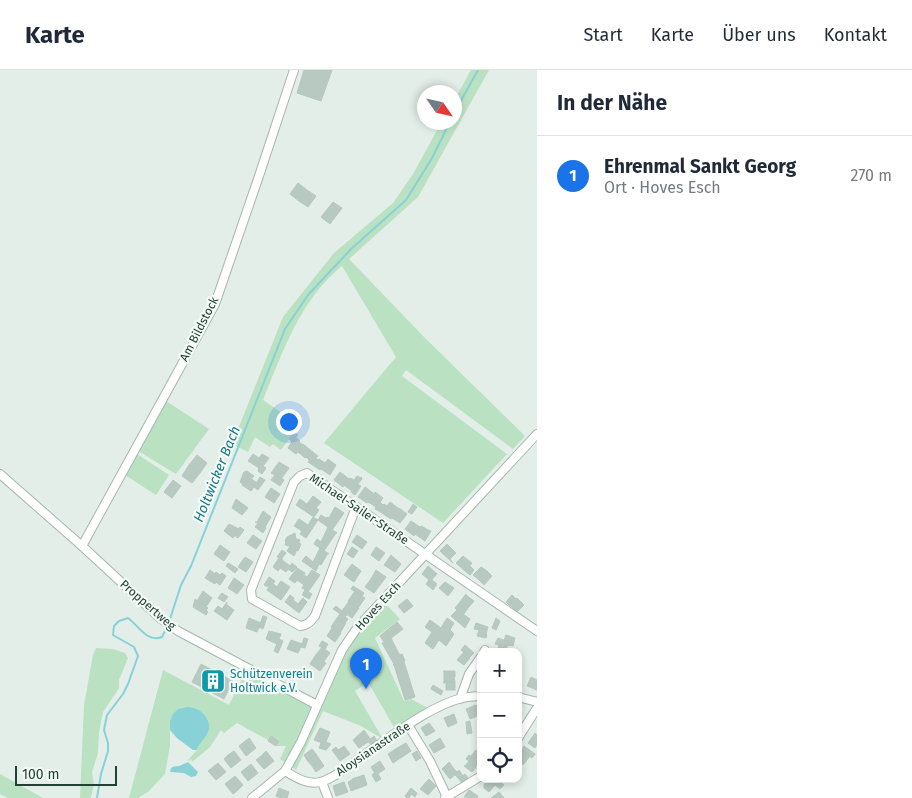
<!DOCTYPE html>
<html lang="de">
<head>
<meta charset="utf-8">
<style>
  :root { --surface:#fff; --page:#f6f6f7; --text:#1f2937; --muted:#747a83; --line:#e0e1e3; --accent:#1a73e8 }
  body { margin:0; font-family:"Fira Sans",sans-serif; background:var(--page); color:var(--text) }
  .controls { position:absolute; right:15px; bottom:15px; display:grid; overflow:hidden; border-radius:10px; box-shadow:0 2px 8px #0003 }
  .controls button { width:45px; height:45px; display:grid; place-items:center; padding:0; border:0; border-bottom:1px solid var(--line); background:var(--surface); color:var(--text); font:25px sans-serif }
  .compass { position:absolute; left:417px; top:15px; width:45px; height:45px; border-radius:50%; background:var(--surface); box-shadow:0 2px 8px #0003; rotate:124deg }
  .scale { position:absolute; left:15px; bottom:12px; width:102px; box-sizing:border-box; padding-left:5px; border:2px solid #214135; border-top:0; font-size:14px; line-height:18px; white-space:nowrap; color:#214135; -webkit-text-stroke:4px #f4faf6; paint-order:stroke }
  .you { position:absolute; left:288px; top:351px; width:18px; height:18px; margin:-12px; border:4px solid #fff; border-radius:50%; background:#1a73e8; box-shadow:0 0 0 8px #1a73e833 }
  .badge { display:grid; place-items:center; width:32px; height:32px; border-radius:50%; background:var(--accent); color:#fff; font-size:16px; font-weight:700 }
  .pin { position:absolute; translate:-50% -41px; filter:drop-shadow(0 1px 2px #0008) }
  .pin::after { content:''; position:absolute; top:26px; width:18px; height:15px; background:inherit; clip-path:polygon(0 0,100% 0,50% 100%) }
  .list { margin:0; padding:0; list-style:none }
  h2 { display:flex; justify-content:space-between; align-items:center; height:65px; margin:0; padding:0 20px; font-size:21px }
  h2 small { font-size:16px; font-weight:400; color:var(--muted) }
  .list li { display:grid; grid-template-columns:32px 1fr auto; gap:15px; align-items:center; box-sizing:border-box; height:80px; padding:0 20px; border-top:1px solid var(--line) }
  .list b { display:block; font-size:19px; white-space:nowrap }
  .list p { margin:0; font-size:16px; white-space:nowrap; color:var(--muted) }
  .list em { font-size:16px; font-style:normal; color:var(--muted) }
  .icon { flex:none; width:28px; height:28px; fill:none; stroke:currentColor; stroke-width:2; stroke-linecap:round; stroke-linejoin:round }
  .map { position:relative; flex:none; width:537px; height:728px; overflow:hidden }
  header { display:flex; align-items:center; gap:30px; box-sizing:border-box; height:70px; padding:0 25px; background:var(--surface); border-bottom:1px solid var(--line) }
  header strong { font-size:24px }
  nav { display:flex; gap:28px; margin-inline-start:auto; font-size:18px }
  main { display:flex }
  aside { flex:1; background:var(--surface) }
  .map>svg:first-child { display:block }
  .green { fill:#bae1c1 }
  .water { fill:#87d1d7 }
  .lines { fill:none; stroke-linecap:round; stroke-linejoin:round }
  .stream { stroke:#87d1d7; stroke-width:2 }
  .building { fill:#b8c9c1; stroke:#b5c8be }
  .minor-casing { stroke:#a5b7af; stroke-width:10 }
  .minor { stroke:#fff; stroke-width:8 }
  .labels { text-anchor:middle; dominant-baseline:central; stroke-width:4.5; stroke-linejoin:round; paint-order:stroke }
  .street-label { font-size:12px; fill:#214135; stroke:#f4faf6 }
  .culture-label { font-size:12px; fill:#0d838f; stroke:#f4faf6; text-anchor:start }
  .water-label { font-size:14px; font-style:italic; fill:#167982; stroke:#f4faf6 }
</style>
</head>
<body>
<header>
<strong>Karte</strong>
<nav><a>Start</a><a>Karte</a><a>Über uns</a><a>Kontakt</a></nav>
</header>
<main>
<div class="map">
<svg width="537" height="728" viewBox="0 0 537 728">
  <rect width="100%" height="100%" fill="#e3eee8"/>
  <g class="green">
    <path d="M 471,0 L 489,0 L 418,127 L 349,189 L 424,267 L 525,366 L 513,379 L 406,300 L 402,306 L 507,384 L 443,453 L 324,373 L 396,287 L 342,196 C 300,230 283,281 263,330 L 299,355 L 281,380 L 273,374 L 270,377 L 255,367 L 248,382 L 232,374 L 283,247 L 334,183 L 393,133 L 413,104 L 441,53 L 454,52 L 455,29 Z"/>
    <polygon points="163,329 209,359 176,404 138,381"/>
    <polygon points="137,384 169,405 156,425 125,405 133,385"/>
    <path d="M 380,528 L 400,549 L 375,568 L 404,631 L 411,629 L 428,638 L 395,659 L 368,612 L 355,621 L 383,669 L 361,656 L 323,641 L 296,700 L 280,689 L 286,676 L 277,676 L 279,670 L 271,666 L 268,670 L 237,653 L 224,663 L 221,660 L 210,677 L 191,693 L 192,691 L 191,689 L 189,691 L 188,690 L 197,680 L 199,675 L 207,664 L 170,651 L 170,676 L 165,704 L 148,722 L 138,728 L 129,728 L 163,600 L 229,635 L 245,603 L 313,636 C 324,609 335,580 353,556 C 361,546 371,537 380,528 Z"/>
    <polygon points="96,578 113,579 125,583 128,588 119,610 119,618 103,642 99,662 98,683 92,702 94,715 91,726 91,728 80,728 84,635 93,585"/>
    <polygon points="0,704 43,728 8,728 0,724"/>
  </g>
  <g class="water">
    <path d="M 188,637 C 191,637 194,638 196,639 C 205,642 212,654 208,662 C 205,669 199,673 197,680 L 193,680 L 177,668 L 170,660 L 170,651 L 173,644 L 178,639 Z"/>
    <path d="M 188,692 L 198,702 L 196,706 L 191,707 L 184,703 L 171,702 L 170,701 C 172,695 174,697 179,696 C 182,695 185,693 188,692 Z"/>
  </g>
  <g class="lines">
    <g class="stream">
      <polyline points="454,43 478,0"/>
      <polyline points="169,552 181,515 191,496 285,259 308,225 351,179 406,130 432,88 450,52"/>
      <path d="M 97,728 L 101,704 L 108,681 L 108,673 L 104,660 L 107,645 L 123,624 L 128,614 L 138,586 L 134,577 L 113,565 L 114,556 L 119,551 L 128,548 C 138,555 147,573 162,567 L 167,557"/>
    </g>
  </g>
  <g class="building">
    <polygon points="304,0 332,0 321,31 297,23"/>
    <polygon points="298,113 307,120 299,131 290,124"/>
    <polygon points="307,120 316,126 308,137 299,131"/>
    <polygon points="333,132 342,138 330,154 321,147"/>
    <polygon points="294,362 298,365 292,372 289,369"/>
    <polygon points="295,367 300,371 299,372 303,375 296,384 288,378"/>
    <polygon points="303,374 314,383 309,390 306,387 305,388 298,382"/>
    <polygon points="314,383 318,386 311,394 308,392"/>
    <polygon points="253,384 259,388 262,384 269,388 263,396 266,398 262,404 258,401 259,398 248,391"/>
    <polygon points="197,385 207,393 200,403 189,395"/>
    <polygon points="315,388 318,390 319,389 325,393 320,400 311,394"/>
    <polygon points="328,389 336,395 330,405 321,399"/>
    <polygon points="279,392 289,398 281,409 271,403"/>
    <polygon points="189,395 200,403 192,413 182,406"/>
    <polygon points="247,401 254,406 252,408 248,406 243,414 240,412 244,402"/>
    <polygon points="340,402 349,409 343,417 334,410"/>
    <polygon points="275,405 284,410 280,416 271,410"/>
    <polygon points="248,406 257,413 251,421 242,415"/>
    <polygon points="357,406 361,408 361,407 362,409 352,421 344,415 350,408 354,410"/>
    <polygon points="260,407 265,410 258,420 254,417"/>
    <polygon points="173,410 181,416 172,428 164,422"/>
    <polygon points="357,414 361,416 355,425 351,422"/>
    <polygon points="365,417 373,423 367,433 358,427"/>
    <polygon points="271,418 280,424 274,433 265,427"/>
    <polygon points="375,422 383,428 380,432 383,435 379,441 375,439 376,437 368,432"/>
    <polygon points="313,426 321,432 316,438 319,440 314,447 296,435 300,429 307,434"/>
    <polygon points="236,429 248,438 242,445 232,438"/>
    <polygon points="390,432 398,438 391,449 379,441 384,434 387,436"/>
    <polygon points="413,434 417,437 412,444 408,442"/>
    <polygon points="335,437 344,443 332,460 318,450 321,445 326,448 327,447 329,448"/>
    <polygon points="399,438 407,444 400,453 392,448"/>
    <polygon points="263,441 271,447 265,457 266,458 263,463 255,457 258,453 255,452 257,452"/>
    <polygon points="313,447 318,450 306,468 300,464 302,461 294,456 299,449 308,455"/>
    <polygon points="411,451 420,457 414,466 405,459"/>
    <polygon points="229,454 239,459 233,468 224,461"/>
    <polygon points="421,456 430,461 431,461 425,471 415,464"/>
    <polygon points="240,457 244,460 238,468 234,465"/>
    <polygon points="328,457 337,463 336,463 324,481 314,474 317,469 321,472"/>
    <polygon points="295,463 296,469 300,470 299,473 301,474 298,481 295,480 296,482 294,486 287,481 290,476 285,475 286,471 285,471 287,467"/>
    <polygon points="253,465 262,471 256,479 247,473"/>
    <polygon points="357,465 367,472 362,479 352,472"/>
    <polygon points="447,474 456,483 450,489 453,493 440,481"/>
    <polygon points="220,475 230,482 224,491 214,484"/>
    <polygon points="352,477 358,481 353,488 347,484"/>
    <polygon points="376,477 385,483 379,491 371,485"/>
    <polygon points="320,478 329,484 328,483 321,495 319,494 316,501 302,491 306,486 313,492"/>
    <polygon points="282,480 286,483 282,488 282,490 290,496 292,493 297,497 292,502 288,499 286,502 280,498 278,501 273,497 279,488 277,487"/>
    <polygon points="391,485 401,494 395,502 384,495"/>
    <polygon points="463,486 472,493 465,501 456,493"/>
    <polygon points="245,487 253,492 246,502 238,497"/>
    <polygon points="228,493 238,499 235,503 226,496"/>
    <polygon points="352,494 361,501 354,512 344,505"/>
    <polygon points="428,496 437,504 427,515 426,514 429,510 422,504"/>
    <polygon points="470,496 474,500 470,505 465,501"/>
    <polygon points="481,497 487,501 479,510 473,505"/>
    <polygon points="297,498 305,503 304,505 307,507 312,500 320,505 308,522 302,518 304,515 297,510 295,513 289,509"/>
    <polygon points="210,500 215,504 216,502 220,505 222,503 226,506 220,515 216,512 215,514 205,508"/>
    <polygon points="376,500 386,507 380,515 371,509"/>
    <polygon points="487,501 492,506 484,515 479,510"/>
    <polygon points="269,507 275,511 273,514 272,513 268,517 264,515"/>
    <polygon points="234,508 244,515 237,524 228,518"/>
    <polygon points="371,509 380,515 374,523 365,517"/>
    <polygon points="432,510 437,514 433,520 427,515"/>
    <polygon points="281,511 290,517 281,530 267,520 272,513 277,517 280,512"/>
    <polygon points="445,512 454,518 448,526 439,518"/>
    <polygon points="353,516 364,523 362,526 351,519"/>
    <polygon points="305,520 312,524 309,529 302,525"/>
    <polygon points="203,521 212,528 206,537 197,531"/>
    <polygon points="355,521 365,528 358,538 348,531"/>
    <polygon points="222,523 228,527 224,532 218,528"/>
    <polygon points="466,524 466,525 474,531 468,538 460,532"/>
    <polygon points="290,525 294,528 293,530 298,534 303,528 307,532 299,543 285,532"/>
    <polygon points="512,525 516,529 510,536 506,532"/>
    <polygon points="517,528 524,535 517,542 510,535"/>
    <polygon points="195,529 208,538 206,540 208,542 206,545 193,537"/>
    <polygon points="407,529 413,536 404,543 398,536"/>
    <polygon points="349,531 359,538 352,548 342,541"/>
    <polygon points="227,532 226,534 234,540 227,550 214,541 218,536 222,539"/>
    <polygon points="460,532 468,538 463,545 455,538"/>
    <polygon points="336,536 347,545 345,547 333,539"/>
    <polygon points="457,540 470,549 465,558 451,546"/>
    <polygon points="340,544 348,549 345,553 337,548"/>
    <polygon points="263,546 267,547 263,559 259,557"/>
    <polygon points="249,548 261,553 257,562 246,558"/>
    <polygon points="337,548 346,553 340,563 331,557"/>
    <polygon points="447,548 454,553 450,560 454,564 446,576 439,570 433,579 425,573 432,562 425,557 430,550 441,558"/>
    <polygon points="496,548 500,551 496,560 492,558"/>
    <polygon points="397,552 403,559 390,569 386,565 388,564 386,561"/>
    <polygon points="476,553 488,557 486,564 487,565 486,568 477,566 479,560 474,559"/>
    <polygon points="332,558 341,563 335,572 327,566"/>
    <polygon points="269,561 281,564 277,574 266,569"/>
    <polygon points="386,561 388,564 386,565 390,569 391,568 398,582 400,585 402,584 405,591 393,595 394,594 382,573 384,572 380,566"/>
    <polygon points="506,565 515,568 513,576 508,575 509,572 504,570"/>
    <polygon points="304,568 308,569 305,578 301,577"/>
    <polygon points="498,568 509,572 505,582 497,582 499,575 495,574"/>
    <polygon points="279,569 283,571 278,583 274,581"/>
    <polygon points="291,570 302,574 298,583 287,579"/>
    <polygon points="322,571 328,574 325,579 319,576"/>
    <polygon points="465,575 474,583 470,587 461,580"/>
    <polygon points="322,577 330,583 324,591 315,586"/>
    <polygon points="464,582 470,588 464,595 457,590"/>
    <polygon points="315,586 326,593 320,601 310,594"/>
    <polygon points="404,592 415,627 405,630 394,595"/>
    <polygon points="201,594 233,611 224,629 192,612"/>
    <polygon points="443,601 455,601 455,607 454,607 455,612 443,613 444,612 444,602"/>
    <polygon points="531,607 537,610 537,620 527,616"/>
    <rect x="446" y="612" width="9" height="8"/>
    <polygon points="433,615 443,621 441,625 431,619"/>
    <polygon points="476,635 480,645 470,649 466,639"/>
    <polygon points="454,644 457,653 448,657 444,648"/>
    <polygon points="470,651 472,663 467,664 466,652"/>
    <polygon points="429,653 435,661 426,666 421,658"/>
    <polygon points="320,658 330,662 325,674 314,670"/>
    <polygon points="364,660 371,670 359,678 353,670"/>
    <polygon points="535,663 537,665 537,675 535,678 528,673"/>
    <polygon points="271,666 279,671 276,676 268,671"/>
    <polygon points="374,666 377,671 371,675 368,671"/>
    <polygon points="249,668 256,678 251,682 244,672"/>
    <polygon points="440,668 445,677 434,683 429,675"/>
    <polygon points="244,672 251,682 246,686 239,676"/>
    <polygon points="326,672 331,674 326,680 319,678 321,673 325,674"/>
    <polygon points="406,673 411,681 402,687 397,678"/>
    <polygon points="344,676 350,684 340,691 332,680 336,677 338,680"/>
    <polygon points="524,676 535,684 532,688 522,680"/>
    <polygon points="397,678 402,687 393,693 388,684"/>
    <polygon points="312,679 316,684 307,690 304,685"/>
    <polygon points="476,680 481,683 481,695 471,686"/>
    <polygon points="522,680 530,686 523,695 518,691 518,685"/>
    <polygon points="234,681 241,690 236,694 228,685"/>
    <polygon points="266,681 274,691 269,695 261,686"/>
    <polygon points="417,681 421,688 416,691 412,684"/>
    <polygon points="316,684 320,690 312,696 307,690"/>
    <polygon points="228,685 236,694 231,698 224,689"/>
    <polygon points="469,685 479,693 472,702 464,696 465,696 469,691 466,689"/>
    <polygon points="261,686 269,695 264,699 256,690"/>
    <polygon points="320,690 324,696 316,702 312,696"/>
    <polygon points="380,691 385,699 376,705 371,697"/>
    <polygon points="449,692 457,703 450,709 442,699"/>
    <polygon points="218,693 226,702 221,706 213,697"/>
    <polygon points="251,694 258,703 253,707 246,698"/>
    <polygon points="213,697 221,706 216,710 208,701"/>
    <polygon points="246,698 253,707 248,711 241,702"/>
    <polygon points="453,698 457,702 459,700 463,706 459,709 455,705 457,703"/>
    <polygon points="374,703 376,705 378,704 381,709 376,712 372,705"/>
    <polygon points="465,704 468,708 462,713 459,709"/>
    <polygon points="364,705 367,715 356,719 352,709"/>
    <polygon points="235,706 243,715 238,720 230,710"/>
    <polygon points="429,709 436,716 428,725 420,719"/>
    <polygon points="488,709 491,709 496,714 489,722 484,718 484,715"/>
    <polygon points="230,710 238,720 233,724 225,714"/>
    <polygon points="352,710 356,719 351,721 348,712"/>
    <polygon points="498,710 504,715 500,719 495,715 496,714 495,713"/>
    <polygon points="344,712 348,722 336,726 333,716"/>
    <polygon points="279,718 289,722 287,728 280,728 276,726"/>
    <polygon points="411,718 417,723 415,727 411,724 409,728 407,728 405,726"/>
    <polygon points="469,720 478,726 477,728 464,727"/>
    <polygon points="499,722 504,728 491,728"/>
  </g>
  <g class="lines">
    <defs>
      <g id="minor">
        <polyline points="0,404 82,476 161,549 178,561 317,635"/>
        <path d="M 356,437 L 315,546 C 310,552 308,555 300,556 L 252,529 L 251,520 L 294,412 L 300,406 L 307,403 L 537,561"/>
        <polyline points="82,476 215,234 259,106 294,0"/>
        <polyline points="484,582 485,580"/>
        <polyline points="518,627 537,632"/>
        <polyline points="460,629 469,604 481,587"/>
        <polyline points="408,655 430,691 447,727"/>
        <polyline points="518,668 537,638"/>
        <path d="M 285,701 C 295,707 307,715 320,712 C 333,709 349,696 360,688 C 388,669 429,636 462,628 C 468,627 474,626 481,626"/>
        <polyline points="322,712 328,728"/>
        <polyline points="252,728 285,701 301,672 342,580 357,558 537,364"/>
        <polyline points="445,728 481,706"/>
      </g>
    </defs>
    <use href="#minor" class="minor-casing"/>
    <use href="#minor" class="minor"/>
  </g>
  <defs>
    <symbol id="building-square" viewBox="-11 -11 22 22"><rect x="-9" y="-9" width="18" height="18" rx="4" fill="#0f9aa8" stroke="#f4faf6"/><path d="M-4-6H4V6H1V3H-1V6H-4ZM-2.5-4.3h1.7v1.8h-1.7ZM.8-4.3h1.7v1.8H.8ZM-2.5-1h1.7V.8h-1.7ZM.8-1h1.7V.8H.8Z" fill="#fff"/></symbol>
  </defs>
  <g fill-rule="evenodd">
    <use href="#building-square" x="199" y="597" width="28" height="28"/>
  </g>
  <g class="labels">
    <g class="street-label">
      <text transform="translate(199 259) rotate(-63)">Am Bildstock</text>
      <text transform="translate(359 439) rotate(34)">Michael-Sailer-Straße</text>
      <text transform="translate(148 535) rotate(41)">Proppertweg</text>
      <text transform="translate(378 536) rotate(-48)">Hoves Esch</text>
      <text transform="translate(373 679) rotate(-34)">Aloysianastraße</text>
    </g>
    <g class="culture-label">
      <text x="230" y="604">Schützenverein<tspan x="230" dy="14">Holtwick e.V.</tspan></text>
    </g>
    <g class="water-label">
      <text transform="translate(217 404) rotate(-68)">Holtwicker Bach</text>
    </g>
  </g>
</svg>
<div class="controls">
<button>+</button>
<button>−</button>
<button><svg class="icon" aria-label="locate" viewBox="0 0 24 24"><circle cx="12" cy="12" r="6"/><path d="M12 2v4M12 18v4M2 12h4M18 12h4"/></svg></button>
</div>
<svg class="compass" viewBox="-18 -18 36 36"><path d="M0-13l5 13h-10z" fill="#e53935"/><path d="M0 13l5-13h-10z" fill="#747a83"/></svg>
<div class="scale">100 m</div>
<div class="you"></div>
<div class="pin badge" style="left:366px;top:619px">1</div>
</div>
<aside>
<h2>In der Nähe<small></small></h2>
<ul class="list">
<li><span class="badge">1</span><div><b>Ehrenmal Sankt Georg</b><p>Ort · Hoves Esch</p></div><em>270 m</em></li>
</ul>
</aside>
</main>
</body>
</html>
